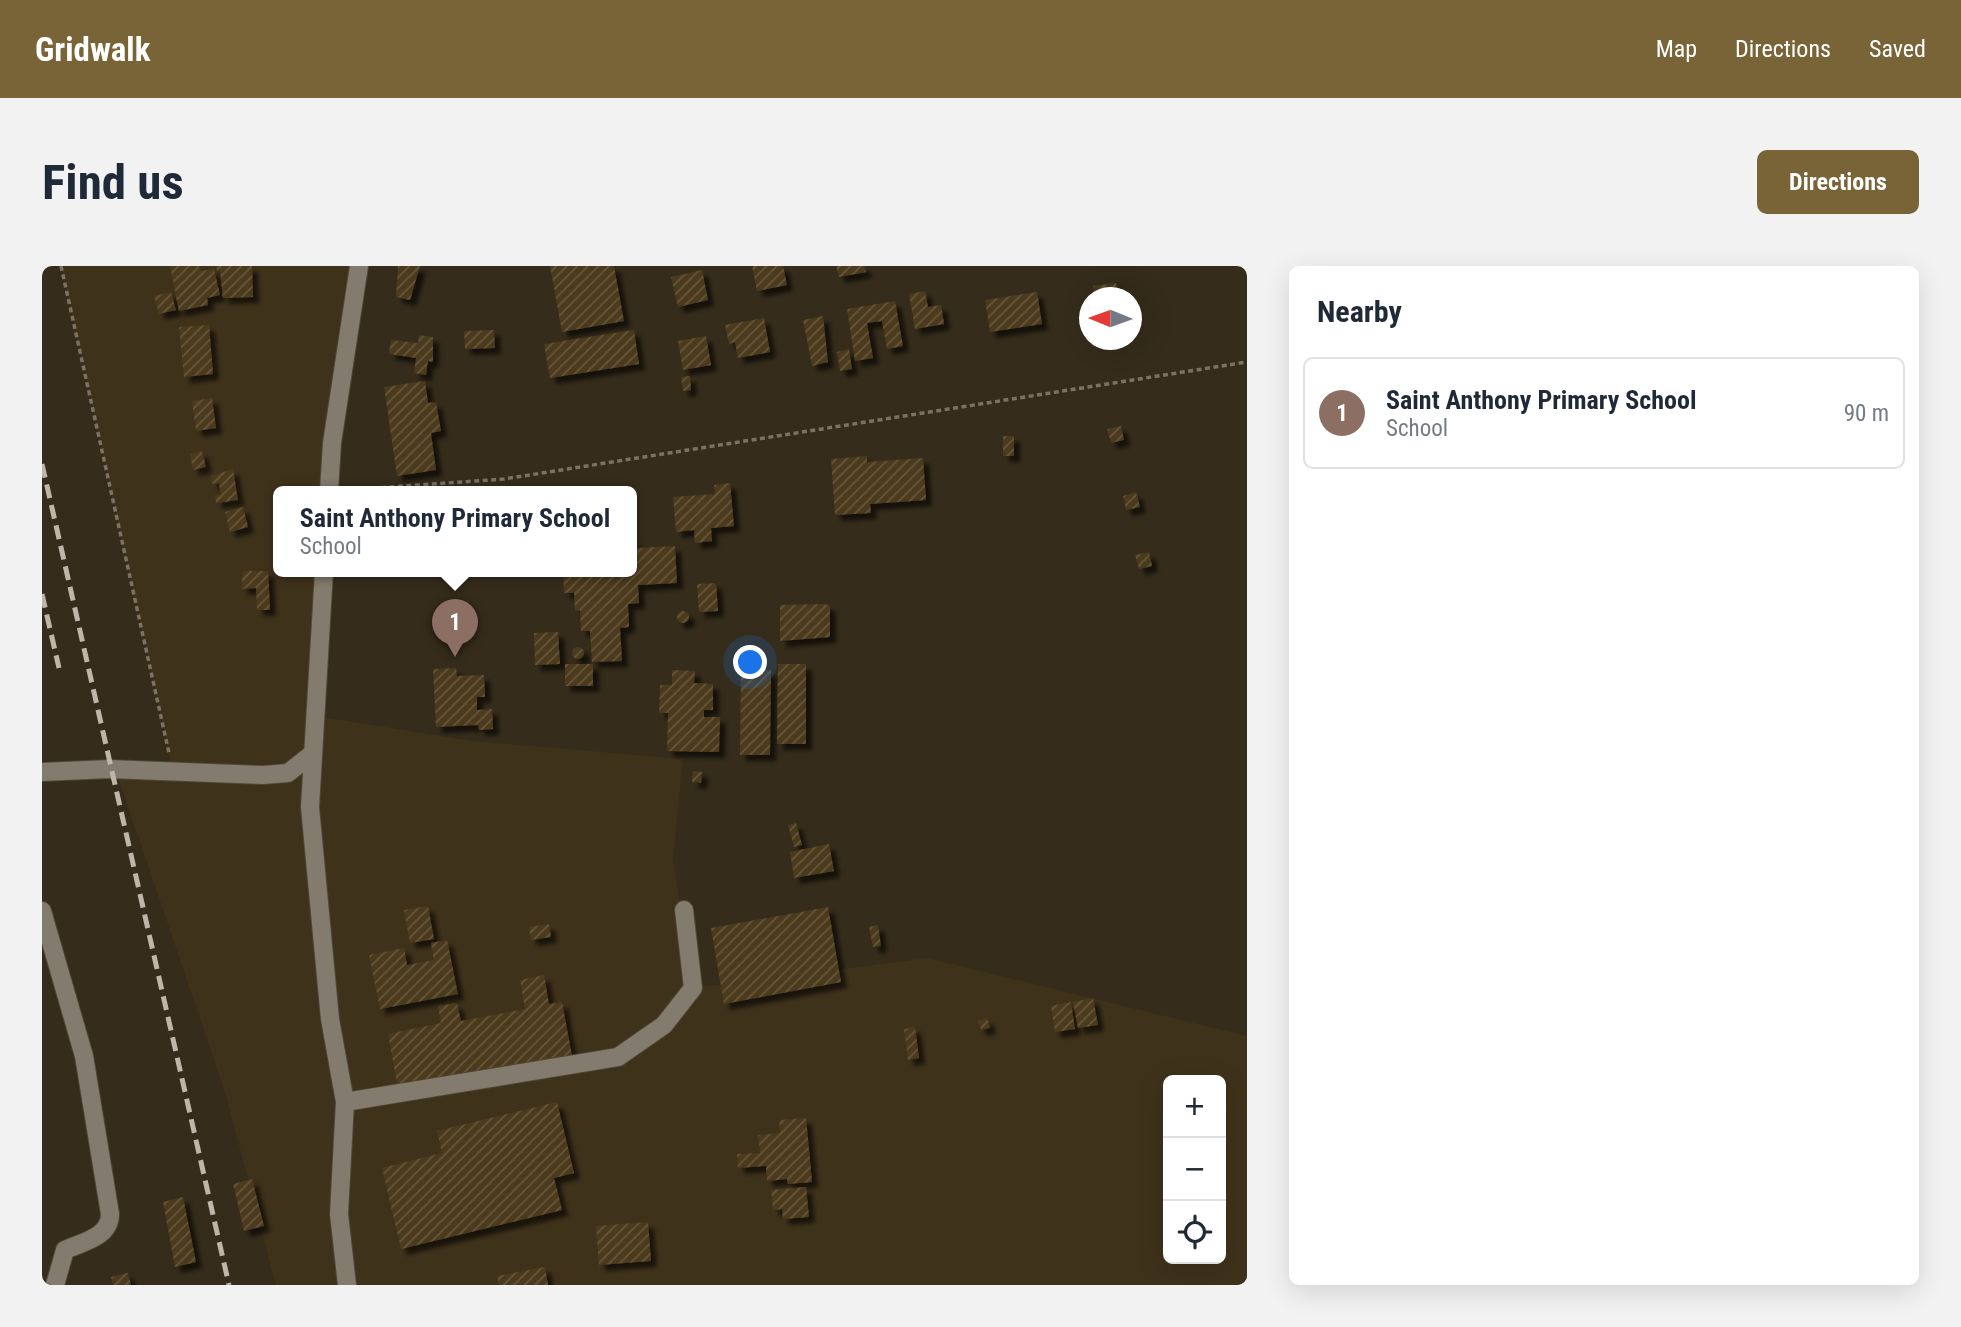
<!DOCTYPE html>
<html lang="en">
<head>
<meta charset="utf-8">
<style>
  :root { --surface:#fff; --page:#f2f2f3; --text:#1f2937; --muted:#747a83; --line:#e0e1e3; --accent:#796437 }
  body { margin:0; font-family:"Roboto Condensed",sans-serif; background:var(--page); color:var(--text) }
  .controls { position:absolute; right:21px; bottom:21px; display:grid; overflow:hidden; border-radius:10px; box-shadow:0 7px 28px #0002 }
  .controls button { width:63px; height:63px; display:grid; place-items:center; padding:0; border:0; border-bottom:2px solid var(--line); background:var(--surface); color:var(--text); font:35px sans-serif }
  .compass { position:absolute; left:1037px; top:21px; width:63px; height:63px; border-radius:50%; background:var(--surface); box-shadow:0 7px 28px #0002; rotate:271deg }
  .you { position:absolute; left:709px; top:397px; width:24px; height:24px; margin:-18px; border:5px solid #fff; border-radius:50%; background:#1a73e8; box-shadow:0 0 0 10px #1a73e833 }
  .badge { display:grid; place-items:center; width:46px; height:46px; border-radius:50%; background:var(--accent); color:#fff; font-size:23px; font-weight:700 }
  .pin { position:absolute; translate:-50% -58px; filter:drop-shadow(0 2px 4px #0008) }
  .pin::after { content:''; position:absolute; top:37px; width:24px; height:21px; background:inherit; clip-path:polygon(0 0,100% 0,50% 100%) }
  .popup { position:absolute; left:231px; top:220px; width:364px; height:91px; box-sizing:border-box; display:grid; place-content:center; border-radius:10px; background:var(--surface); filter:drop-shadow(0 2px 5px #0005); font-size:23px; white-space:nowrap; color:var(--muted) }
  .popup b { font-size:26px; color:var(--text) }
  .popup::after { content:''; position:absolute; left:50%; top:100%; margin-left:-14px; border:14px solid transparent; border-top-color:var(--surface) }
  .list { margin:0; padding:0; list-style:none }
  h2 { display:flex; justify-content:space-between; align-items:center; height:91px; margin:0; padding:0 28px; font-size:30px }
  h2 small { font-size:23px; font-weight:400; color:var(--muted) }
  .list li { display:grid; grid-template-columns:46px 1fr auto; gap:21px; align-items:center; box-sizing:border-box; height:112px; margin:0 14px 14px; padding:0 14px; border:2px solid var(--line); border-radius:10px }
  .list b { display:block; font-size:26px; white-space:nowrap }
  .list p { margin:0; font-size:23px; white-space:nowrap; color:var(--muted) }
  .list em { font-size:23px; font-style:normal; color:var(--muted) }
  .icon { flex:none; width:38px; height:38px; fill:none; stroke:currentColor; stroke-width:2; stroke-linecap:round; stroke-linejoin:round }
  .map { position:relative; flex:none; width:1205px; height:1019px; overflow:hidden; border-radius:10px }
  header { display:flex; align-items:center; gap:42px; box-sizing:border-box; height:98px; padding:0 35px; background:var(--accent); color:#fff }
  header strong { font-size:33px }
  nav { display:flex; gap:38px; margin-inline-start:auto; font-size:24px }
  .intro { display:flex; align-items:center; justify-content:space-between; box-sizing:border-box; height:168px; padding:0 42px }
  h1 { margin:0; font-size:49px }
  .button { padding:18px 32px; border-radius:10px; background:var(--accent); color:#fff; font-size:24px; font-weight:700 }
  main { display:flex; gap:42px; padding:0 42px }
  aside { flex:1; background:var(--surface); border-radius:10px; box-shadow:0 7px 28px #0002 }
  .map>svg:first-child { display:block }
  .built { fill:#3f321b; fill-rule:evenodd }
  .building { fill:url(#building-hatch); filter:url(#shadow) }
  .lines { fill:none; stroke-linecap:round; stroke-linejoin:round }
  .minor-casing { stroke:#504737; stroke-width:20 }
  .path { stroke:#7a7263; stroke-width:3.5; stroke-dasharray:5 3.5; stroke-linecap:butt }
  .minor { stroke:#837b6d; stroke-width:18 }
  .rail { stroke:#bdb6a9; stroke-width:5; stroke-dasharray:14 7; stroke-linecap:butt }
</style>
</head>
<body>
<header>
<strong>Gridwalk</strong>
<nav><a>Map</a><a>Directions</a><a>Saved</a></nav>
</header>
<div class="intro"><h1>Find us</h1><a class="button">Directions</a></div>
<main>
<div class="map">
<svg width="1205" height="1019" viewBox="0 0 1205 1019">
  <defs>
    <pattern id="building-hatch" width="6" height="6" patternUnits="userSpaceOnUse" patternTransform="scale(1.75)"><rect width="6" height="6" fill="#4c3a1c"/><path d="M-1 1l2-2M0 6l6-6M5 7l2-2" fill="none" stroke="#66573d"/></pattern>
    <filter id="shadow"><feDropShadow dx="6" dy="6" stdDeviation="2" flood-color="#0009"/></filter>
  </defs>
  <rect width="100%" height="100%" fill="#352c1b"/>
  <path class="built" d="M 19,0 L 317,0 L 287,225 L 236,225 L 236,305 L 282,305 L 274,450 L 430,475 L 641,493 L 631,593 L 651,722 L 885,692 L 1205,770 L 1205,1019 L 234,1019 L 183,826 L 78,517 L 67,503 L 131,505 ZM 1126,814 L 1179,814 L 1179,993 L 1126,993 Z"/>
  <g class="building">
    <polygon points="128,0 157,0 159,5 172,3 178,29 165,32 166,39 137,45"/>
    <polygon points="174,0 210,0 211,31 181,32 178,5 175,5"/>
    <polygon points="356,0 378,0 368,34 354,31"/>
    <polygon points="508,0 572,0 582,55 520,66"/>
    <polygon points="710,0 741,0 745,19 715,25"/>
    <polygon points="794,0 823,0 824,6 797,11"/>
    <polygon points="660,4 666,34 636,41 629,11"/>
    <polygon points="1074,17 1076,32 1053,32 1051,20"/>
    <polygon points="883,25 886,41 899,39 902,58 873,63 867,28"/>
    <polygon points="129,26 134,44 117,48 112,30"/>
    <polygon points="995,26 1000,58 948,66 943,34"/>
    <polygon points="853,35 861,80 845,83 840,55 825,57 831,92 813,95 805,43"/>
    <polygon points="781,50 786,96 770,100 761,54"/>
    <polygon points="722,52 728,86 696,92 693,76 687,78 683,59"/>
    <polygon points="167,59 171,108 142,111 137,61"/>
    <polygon points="452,64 453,82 423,83 422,65"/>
    <polygon points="592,64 597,98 508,112 502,78"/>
    <polygon points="377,69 391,71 391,96 386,95 384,109 372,107 374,92 347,88 349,74 376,77"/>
    <polygon points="664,70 669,99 641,104 636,75"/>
    <polygon points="807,83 810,103 798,105 795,86"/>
    <polygon points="648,110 649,124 641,125 639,111"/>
    <polygon points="383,115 386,137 394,136 399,165 389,167 394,204 355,210 342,121"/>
    <polygon points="170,132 174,162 154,165 150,135"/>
    <polygon points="1079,160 1082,174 1069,177 1065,163"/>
    <rect x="961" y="170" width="11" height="20"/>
    <polygon points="160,185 164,201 151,204 148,188"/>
    <polygon points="825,190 825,196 881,192 884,234 828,238 829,247 793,249 789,193"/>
    <polygon points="191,203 196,234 174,237 173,230 179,229 177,217 170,218 169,210"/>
    <polygon points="688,217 692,260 669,262 670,275 653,277 652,264 634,266 631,231 673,228 672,219"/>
    <polygon points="1094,226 1098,241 1084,244 1081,230"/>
    <polygon points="201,241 206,261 188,266 183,246"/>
    <polygon points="590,274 593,274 594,282 633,280 635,317 596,319 597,337 586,338 587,361 578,362 580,395 550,396 548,365 539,365 538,344 533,345 532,327 522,327 521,305 590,305"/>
    <polygon points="1107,286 1110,300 1097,303 1093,289"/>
    <polygon points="201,305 226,305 228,344 215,344 214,322 199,323"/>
    <polygon points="674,317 676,345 657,346 655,318"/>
    <polygon points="783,338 788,340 788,371 738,375 738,339"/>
    <circle cx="641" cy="351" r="6"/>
    <polygon points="516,366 518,398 493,399 492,367"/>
    <circle cx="536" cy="387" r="6"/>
    <rect x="523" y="398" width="28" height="22"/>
    <polygon points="736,398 764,398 764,478 735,478"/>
    <polygon points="414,402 415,410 442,409 443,431 435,431 435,444 450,443 451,463 437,464 436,459 394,461 391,403"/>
    <polygon points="699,403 729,404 728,489 698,489"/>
    <polygon points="630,404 653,405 652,417 671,418 671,444 662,444 662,451 678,451 677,486 625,485 626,447 617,447 618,419 630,419"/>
    <polygon points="651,505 660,506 659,517 650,516"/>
    <polygon points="754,557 760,579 752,581 746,559"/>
    <polygon points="787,578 792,605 752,612 748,586"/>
    <polygon points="386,640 392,673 368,677 362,644"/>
    <polygon points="786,641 799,716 682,738 669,662"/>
    <polygon points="507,658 509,671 489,674 487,661"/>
    <polygon points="836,659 839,680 831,681 827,661"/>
    <polygon points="405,674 416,728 338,743 327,689 362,682 365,699 392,694 389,677"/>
    <polygon points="502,709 507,738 520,736 530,790 356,823 346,768 399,757 396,740 415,737 419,755 483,743 478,714"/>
    <polygon points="1051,732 1056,759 1036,762 1031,736"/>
    <polygon points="1029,736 1033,763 1013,766 1009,740"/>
    <polygon points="945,752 948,762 939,764 936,755"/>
    <polygon points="873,761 877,792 866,794 862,763"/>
    <polygon points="515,836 532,907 512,912 520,944 359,983 340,902 400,887 395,865"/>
    <polygon points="764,852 770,916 746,918 745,913 725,915 724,900 696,902 695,888 718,887 716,869 738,867 737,854"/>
    <polygon points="210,913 222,960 202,965 191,918"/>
    <polygon points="764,921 767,951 741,953 740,943 731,944 729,924"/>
    <polygon points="141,931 154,996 133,1001 121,936"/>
    <polygon points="606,956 609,995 557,999 554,960"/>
    <polygon points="503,1001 506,1019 457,1019 455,1010"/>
    <polygon points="86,1007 89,1019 71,1019 69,1011"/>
  </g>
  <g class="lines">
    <defs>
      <g id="minor">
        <polyline points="287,225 290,177 317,0"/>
        <polyline points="282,305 268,541 288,753 303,836 297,948 305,1019"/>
        <polyline points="0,506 67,503 221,509 246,507 270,488"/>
        <path d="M 0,645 L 42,790 L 68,948 C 68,971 41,976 23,984 L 13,1019"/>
        <polyline points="303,836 576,791 622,759 651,722 642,644"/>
      </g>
    </defs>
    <use href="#minor" class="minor-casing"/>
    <g class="path">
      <polyline points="19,0 127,487"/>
      <polyline points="305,224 462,213 1205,96"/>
    </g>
    <use href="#minor" class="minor"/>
    <g class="rail">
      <polyline points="0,198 187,1019"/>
      <polyline points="0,328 17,402"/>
    </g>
  </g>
</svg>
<div class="controls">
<button>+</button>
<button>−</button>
<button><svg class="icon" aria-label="locate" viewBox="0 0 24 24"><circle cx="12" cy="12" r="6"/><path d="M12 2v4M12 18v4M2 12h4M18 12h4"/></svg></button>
</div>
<svg class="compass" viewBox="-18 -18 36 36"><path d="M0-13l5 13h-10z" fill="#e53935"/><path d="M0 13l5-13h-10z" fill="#747a83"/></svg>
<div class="you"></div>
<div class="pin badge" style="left:413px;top:391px;background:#8d6e63">1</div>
<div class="popup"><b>Saint Anthony Primary School</b>School</div>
</div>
<aside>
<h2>Nearby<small></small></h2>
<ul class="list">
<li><span class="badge" style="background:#8d6e63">1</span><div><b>Saint Anthony Primary School</b><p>School</p></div><em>90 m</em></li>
</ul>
</aside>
</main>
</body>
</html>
